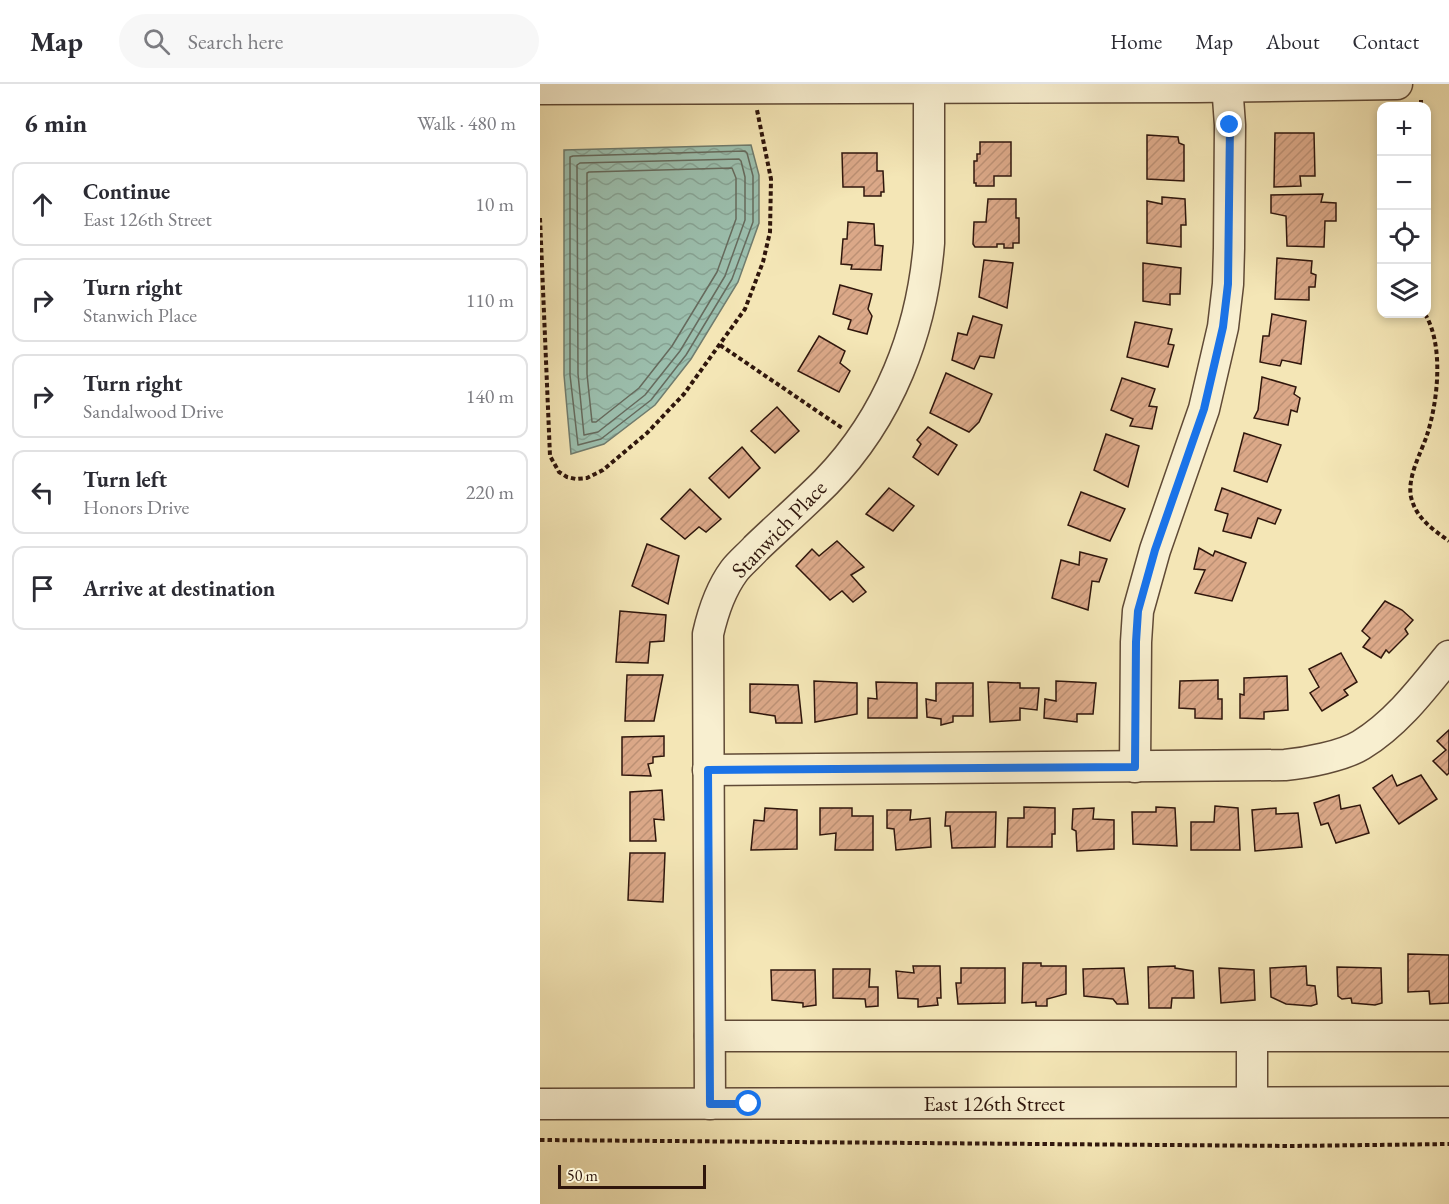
<!DOCTYPE html>
<html lang="en">
<head>
<meta charset="utf-8">
<style>
  :root { --surface:#fff; --page:#f7f7f7; --text:#2b2b33; --muted:#7c7c81; --line:#e1e1e2 }
  body { margin:0; font-family:"EB Garamond",serif; background:var(--page); color:var(--text) }
  .controls { position:absolute; right:18px; top:18px; display:grid; overflow:hidden; border-radius:12px; box-shadow:0 3px 9px #0003 }
  .controls button { width:54px; height:54px; display:grid; place-items:center; padding:0; border:0; border-bottom:2px solid var(--line); background:var(--surface); color:var(--text); font:30px sans-serif }
  .scale { position:absolute; left:18px; bottom:15px; width:148px; box-sizing:border-box; padding-left:6px; border:3px solid #2f160c; border-top:0; font-size:16px; line-height:21px; white-space:nowrap; color:#2f160c; -webkit-text-stroke:4px #f8efd0; paint-order:stroke }
  .stop { position:absolute; width:18px; height:18px; margin:-14px; border:4px solid #1a73e8; border-radius:50%; background:#fff }
  .stop.end { background:#1a73e8; border-color:#fff; box-shadow:0 2px 6px #0008 }
  .list { margin:0; padding:0; list-style:none }
  h2 { display:flex; justify-content:space-between; align-items:center; height:78px; margin:0; padding:0 24px; font-size:26px }
  h2 small { font-size:20px; font-weight:400; color:var(--muted) }
  .list li { display:grid; grid-template-columns:39px 1fr auto; gap:18px; align-items:center; box-sizing:border-box; height:84px; margin:0 12px 12px; padding:0 12px; border:2px solid var(--line); border-radius:12px }
  .list b { display:block; font-size:22px; white-space:nowrap }
  .list p { margin:0; font-size:20px; white-space:nowrap; color:var(--muted) }
  .list em { font-size:20px; font-style:normal; color:var(--muted) }
  .icon { flex:none; width:33px; height:33px; fill:none; stroke:currentColor; stroke-width:2; stroke-linecap:round; stroke-linejoin:round }
  .map { position:relative; flex:none; width:909px; height:1120px; overflow:hidden }
  header { display:flex; align-items:center; gap:36px; box-sizing:border-box; height:84px; padding:0 30px; background:var(--surface); border-bottom:2px solid var(--line) }
  header strong { font-size:28px }
  nav { display:flex; gap:33px; margin-inline-start:auto; font-size:21px }
  .search { width:420px; height:54px; background:var(--page); display:flex; align-items:center; gap:15px; box-sizing:border-box; padding:0 21px; border-radius:33px; color:var(--muted); font-size:22px }
  main { display:flex }
  aside { flex:1; background:var(--surface) }
  .map>svg:first-child { display:block }
  .water { fill:url(#water-waves); stroke:#707c6e; stroke-width:1.5 }
  .lines { fill:none; stroke-linecap:round; stroke-linejoin:round }
  .shore { stroke:#666b5e; stroke-width:1.5 }
  .building { fill:url(#building-hatch); stroke:#2f160c; stroke-width:1.5 }
  .minor-casing { stroke:#604a36; stroke-width:33 }
  .path { stroke:#2f160c; stroke-width:4; stroke-dasharray:4.5 3; stroke-linecap:butt }
  .minor { stroke:#f8efd0; stroke-width:30 }
  .route { stroke:#1a73e8; stroke-width:8 }
  .labels { text-anchor:middle; dominant-baseline:central; stroke-width:6; stroke-linejoin:round; paint-order:stroke }
  .street-label { font-size:22px; fill:#2f160c; stroke:#f8efd0 }
</style>
</head>
<body>
<header>
<strong>Map</strong>
<div class="search"><svg class="icon" aria-label="search" viewBox="0 0 24 24"><circle cx="10" cy="10" r="6"/><path d="M15 15l6 6"/></svg>Search here</div>
<nav><a>Home</a><a>Map</a><a>About</a><a>Contact</a></nav>
</header>
<main>
<aside>
<h2>6 min<small>Walk · 480 m</small></h2>
<ul class="list">
<li><svg class="icon" aria-label="ahead" viewBox="0 0 24 24"><path d="M12 20V5M6 11l6-6 6 6"/></svg><div><b>Continue</b><p>East 126th Street</p></div><em>10 m</em></li>
<li><svg class="icon" aria-label="right" viewBox="0 0 24 24"><path d="M7 20v-9h11M14 6l5 5-5 5"/></svg><div><b>Turn right</b><p>Stanwich Place</p></div><em>110 m</em></li>
<li><svg class="icon" aria-label="right" viewBox="0 0 24 24"><path d="M7 20v-9h11M14 6l5 5-5 5"/></svg><div><b>Turn right</b><p>Sandalwood Drive</p></div><em>140 m</em></li>
<li><svg class="icon" aria-label="left" viewBox="0 0 24 24"><path d="M17 20v-9H6M10 6l-5 5 5 5"/></svg><div><b>Turn left</b><p>Honors Drive</p></div><em>220 m</em></li>
<li><svg class="icon" aria-label="arrive" viewBox="0 0 24 24"><path d="M6 21V4h12l-3 4 3 4H6"/></svg><div><b>Arrive at destination</b></div></li>
</ul>
</aside>
<div class="map">
<svg width="909" height="1120" viewBox="0 0 909 1120">
  <defs>
    <pattern id="water-waves" width="16" height="10" patternUnits="userSpaceOnUse" patternTransform="scale(1.5)"><rect width="16" height="10" fill="#9cc0af"/><path d="M0 5q4-4 8 0t8 0" fill="none" stroke="#87a495"/></pattern>
    <pattern id="building-hatch" width="6" height="6" patternUnits="userSpaceOnUse" patternTransform="scale(1.5)"><rect width="6" height="6" fill="#dba888"/><path d="M-1 1l2-2M0 6l6-6M5 7l2-2" fill="none" stroke="#bc9074"/></pattern>
  </defs>
  <rect width="100%" height="100%" fill="#f4e6b6"/>
  <filter id="stains"><feTurbulence type="fractalNoise" baseFrequency=".00333" numOctaves="4"/><feColorMatrix values="0 0 0 0 .2 0 0 0 0 .09 0 0 0 0 .02 0 0 0 .5 -.17"/></filter>
  <radialGradient id="worn" r=".72"><stop offset=".6" stop-color="#630" stop-opacity="0"/><stop offset="1" stop-color="#630" stop-opacity=".3"/></radialGradient>
  <polygon class="water" points="211,61 219,91 219,139 198,198 151,275 115,321 64,360 31,370 24,291 24,66"/>
  <g class="lines">
    <g class="shore">
      <polygon points="205,67 207,69 213,92 213,138 192,195 146,271 111,316 61,355 38,361 30,291 30,73 33,72"/>
      <polygon points="199,75 201,77 205,93 205,136 185,192 140,267 105,311 58,348 44,351 38,290 37,81 40,79"/>
      <polygon points="192,84 196,94 196,135 177,188 132,262 99,304 56,338 52,338 47,290 47,89 49,88"/>
    </g>
  </g>
  <g class="building">
    <polygon points="735,49 774,49 775,92 760,92 761,102 734,103"/>
    <polygon points="607,51 638,53 639,59 644,61 644,97 607,95"/>
    <polygon points="440,58 471,58 471,92 454,92 454,102 436,102 436,99 434,99 434,77 437,77 437,70 440,70"/>
    <polygon points="302,69 337,69 337,87 343,87 344,108 341,108 341,112 324,112 324,103 303,103"/>
    <polygon points="783,110 781,118 796,119 796,137 785,137 784,163 747,162 746,132 731,129 731,111"/>
    <polygon points="622,113 645,115 646,141 641,141 641,163 607,159 607,117 622,120"/>
    <polygon points="448,115 476,115 476,134 479,134 479,159 473,159 473,164 464,164 464,160 457,160 457,163 435,163 433,160 434,138 446,138"/>
    <polygon points="308,138 334,140 335,161 343,162 341,186 311,185 312,181 301,180 303,155 307,155"/>
    <polygon points="737,174 772,177 771,189 776,191 775,203 769,203 769,216 735,215"/>
    <polygon points="444,176 473,179 467,224 439,213"/>
    <polygon points="603,179 641,184 640,210 630,210 630,221 603,217"/>
    <polygon points="300,201 332,210 328,225 332,232 327,250 308,245 311,236 293,230"/>
    <polygon points="732,230 766,237 761,280 742,276 740,282 720,278 723,252 729,252"/>
    <polygon points="433,232 462,241 454,274 440,272 434,285 412,276 418,249 427,251"/>
    <polygon points="595,238 632,245 628,260 634,261 628,283 587,273"/>
    <polygon points="279,252 305,267 300,279 310,287 299,308 258,287"/>
    <polygon points="406,289 452,310 439,338 429,348 390,329"/>
    <polygon points="722,293 756,303 754,310 760,314 757,328 751,326 748,341 714,334 718,326"/>
    <polygon points="582,294 615,305 609,322 617,323 612,345 590,342 593,335 571,326"/>
    <polygon points="237,323 259,347 235,369 211,347"/>
    <polygon points="388,343 417,361 398,391 373,373 381,360 377,356"/>
    <polygon points="704,349 741,361 727,398 694,387"/>
    <polygon points="566,350 599,362 588,403 554,386"/>
    <polygon points="202,363 220,384 189,414 169,394"/>
    <polygon points="349,404 374,422 353,447 326,430"/>
    <polygon points="682,404 741,426 735,440 718,434 711,454 683,447 688,430 675,426"/>
    <polygon points="150,405 181,435 166,448 159,443 145,455 121,435"/>
    <polygon points="541,408 585,425 570,457 528,441"/>
    <polygon points="297,457 324,483 311,491 326,508 313,518 302,507 290,516 256,482 272,465 279,472"/>
    <polygon points="107,460 139,472 128,520 92,502"/>
    <polygon points="659,464 673,472 675,467 706,479 692,517 655,509 665,486 654,485"/>
    <polygon points="540,468 567,475 559,498 552,497 548,526 512,514 521,476 539,481"/>
    <polygon points="845,517 862,526 873,536 865,545 868,550 849,569 846,566 841,574 823,563 830,554 822,547"/>
    <polygon points="80,527 126,531 124,557 110,558 108,579 76,578"/>
    <polygon points="801,569 817,598 804,606 808,611 782,627 770,609 779,603 769,585"/>
    <polygon points="87,591 123,591 114,637 85,637"/>
    <polygon points="747,592 748,626 724,628 724,635 700,634 700,610 704,611 704,594"/>
    <polygon points="678,596 678,615 682,615 682,635 655,634 655,625 639,624 640,597"/>
    <polygon points="274,597 317,599 317,630 275,638"/>
    <polygon points="516,597 556,599 553,630 537,630 537,638 504,634 505,615 516,617"/>
    <polygon points="336,598 377,599 377,634 328,634 328,614 337,615"/>
    <polygon points="448,598 480,599 480,604 499,604 497,626 480,624 480,636 450,638"/>
    <polygon points="396,599 433,599 433,632 413,632 413,638 401,641 401,635 387,633 386,615 396,617"/>
    <polygon points="210,600 258,601 262,639 236,639 235,632 210,628"/>
    <polygon points="909,646 909,689 907,691 893,677 906,666 897,657"/>
    <polygon points="124,652 124,672 113,673 113,679 108,680 111,692 82,691 82,653"/>
    <polygon points="852,691 857,702 881,691 897,715 859,740 833,704"/>
    <polygon points="122,706 124,736 114,735 116,757 90,757 90,708"/>
    <polygon points="799,711 801,725 820,721 829,749 796,759 788,739 781,741 774,719"/>
    <polygon points="675,722 698,724 700,766 651,766 651,738 674,738"/>
    <polygon points="484,723 515,724 515,750 512,750 512,763 467,763 468,734 484,734"/>
    <polygon points="616,723 635,724 637,762 593,760 592,728 616,728"/>
    <polygon points="225,724 257,726 257,765 211,766 214,736 224,737"/>
    <polygon points="280,724 312,724 312,732 333,732 333,766 295,766 296,749 280,751"/>
    <polygon points="554,724 553,735 574,736 574,765 537,767 536,747 532,745 533,725"/>
    <polygon points="736,724 736,730 758,729 762,763 715,767 712,726"/>
    <polygon points="347,726 371,726 370,736 390,734 391,763 356,766 354,745 347,744"/>
    <polygon points="406,728 456,728 455,763 412,764 410,742 405,742"/>
    <polygon points="90,769 125,769 123,818 88,816"/>
    <polygon points="868,870 909,871 909,919 890,920 889,907 868,908"/>
    <polygon points="483,879 501,879 501,882 526,882 526,910 507,915 507,922 496,922 496,918 482,919"/>
    <polygon points="373,882 400,882 401,914 397,914 398,921 378,923 378,915 358,914 356,887 374,889"/>
    <polygon points="635,882 635,884 653,887 654,914 632,914 631,924 609,924 608,883"/>
    <polygon points="766,882 767,901 775,902 777,920 771,922 746,920 731,913 730,884"/>
    <polygon points="797,883 841,884 842,919 835,921 812,919 811,914 802,915 798,912"/>
    <polygon points="421,884 465,884 465,919 418,920 416,899 421,899"/>
    <polygon points="584,884 588,920 577,920 573,915 544,912 543,885"/>
    <polygon points="679,884 714,886 715,916 681,919"/>
    <polygon points="293,885 330,885 329,903 338,903 338,922 326,923 325,915 293,914"/>
    <polygon points="231,886 275,886 276,921 263,923 263,919 232,916"/>
  </g>
  <g class="lines">
    <defs>
      <g id="minor">
        <polyline points="0,5 657,3 857,0"/>
        <polyline points="595,683 596,558 598,527 615,466 664,325 683,243 688,200 689,164 690,41 687,0"/>
        <path d="M 168,686 L 745,681 C 766,679 803,672 821,661 C 857,639 883,604 909,572"/>
        <polyline points="170,952 909,952"/>
        <polyline points="712,953 712,1018"/>
        <polyline points="0,1020 909,1018"/>
        <path d="M 170,1020 L 168,550 C 173,528 180,506 194,487 C 200,479 209,472 216,464 C 239,442 263,421 286,398 C 349,333 382,248 389,159 L 389,0"/>
      </g>
    </defs>
    <use href="#minor" class="minor-casing"/>
    <g class="path">
      <polyline points="881,16 881,22"/>
      <polyline points="0,134 10,372 19,388 27,393 36,395 47,394 63,386 107,349 144,310 205,225 223,178 230,148 231,95 217,26"/>
      <path d="M 885,230 C 904,261 898,317 887,351 C 881,369 867,393 871,413 C 876,434 892,445 909,457"/>
      <polyline points="180,261 302,344"/>
      <polyline points="0,1056 752,1062 909,1060"/>
    </g>
    <use href="#minor" class="minor"/>
  </g>
  <g class="lines">
    <polyline class="route" points="209,1020 170,1020 168,686 595,683 596,558 598,527 615,466 664,325 683,243 688,200 690,41"/>
  </g>
  <g class="labels">
    <g class="street-label">
      <text transform="translate(239 445) rotate(-46)">Stanwich Place</text>
      <text x="454" y="1019">East 126th Street</text>
    </g>
  </g>
  <rect width="100%" height="100%" filter="url(#stains)"/>
  <rect width="100%" height="100%" fill="url(#worn)"/>
</svg>
<div class="controls">
<button>+</button>
<button>−</button>
<button><svg class="icon" aria-label="locate" viewBox="0 0 24 24"><circle cx="12" cy="12" r="6"/><path d="M12 2v4M12 18v4M2 12h4M18 12h4"/></svg></button>
<button><svg class="icon" aria-label="layers" viewBox="0 0 24 24"><path d="M12 4l9 5-9 5-9-5zM3 14l9 5 9-5"/></svg></button>
</div>
<div class="scale">50 m</div>
<div class="stop" style="left:209px;top:1020px"></div>
<div class="stop end" style="left:690px;top:41px"></div>
</div>
</main>
</body>
</html>
